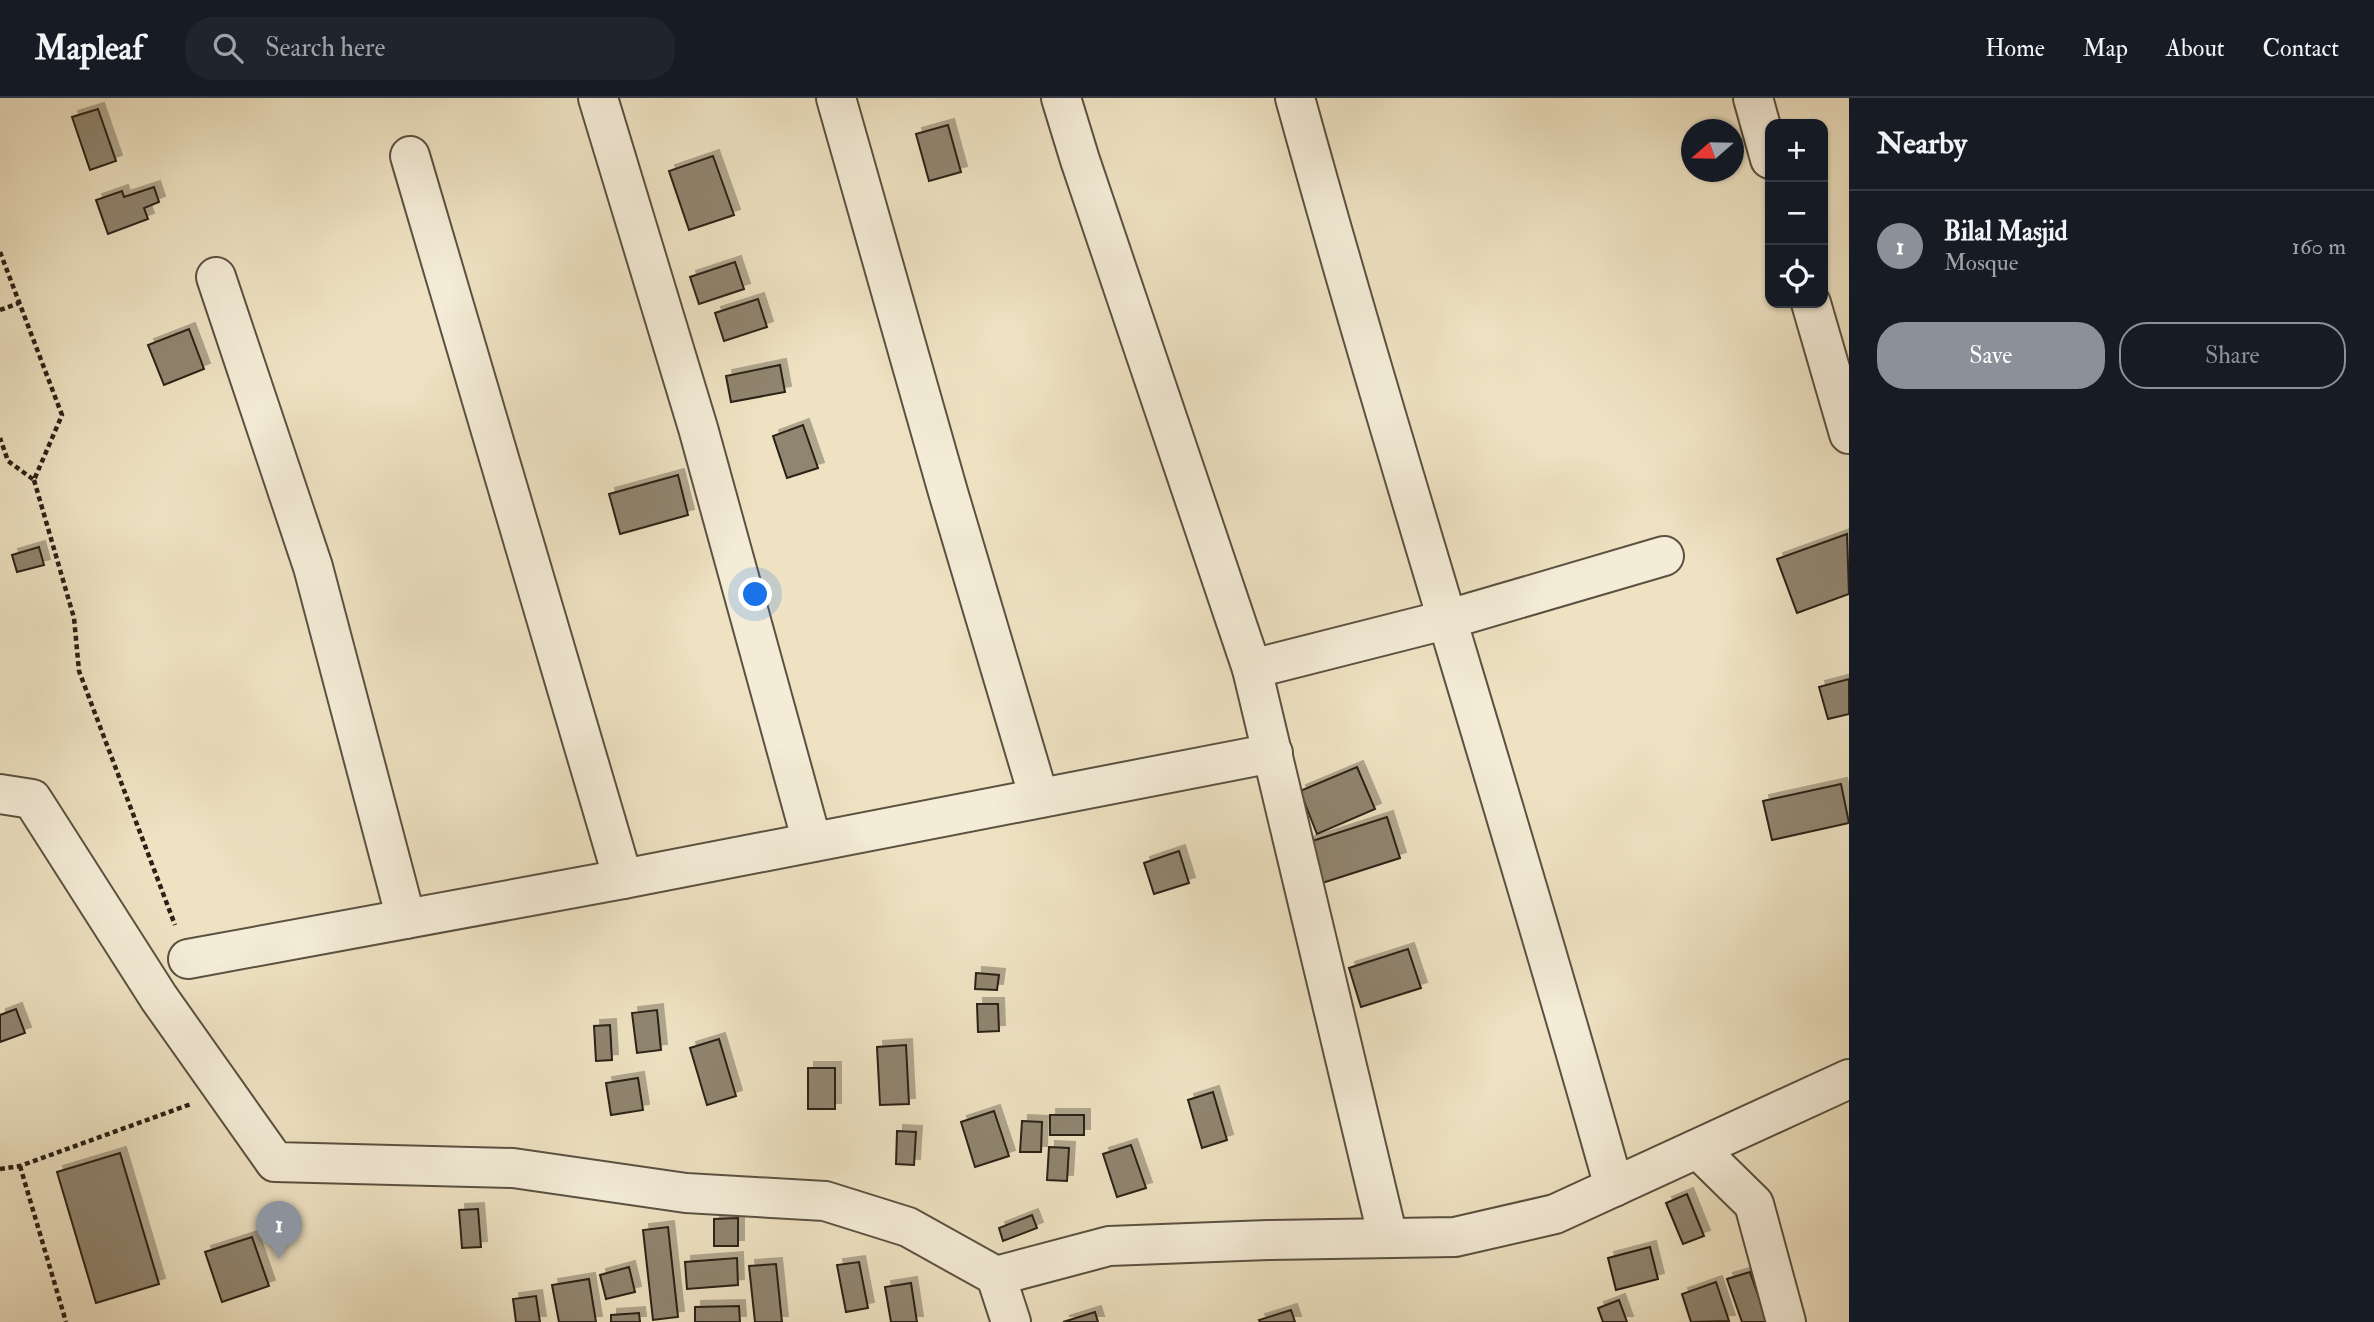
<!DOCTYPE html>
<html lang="en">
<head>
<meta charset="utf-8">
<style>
  :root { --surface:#171b24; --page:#20242c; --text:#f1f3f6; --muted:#9ea1a6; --line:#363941; --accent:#8c9099 }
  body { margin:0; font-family:"IM FELL Double Pica",serif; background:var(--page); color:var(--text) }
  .controls { position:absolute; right:21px; top:21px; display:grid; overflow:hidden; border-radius:14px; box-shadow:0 2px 5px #0004 }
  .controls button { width:63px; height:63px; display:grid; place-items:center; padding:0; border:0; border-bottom:2px solid var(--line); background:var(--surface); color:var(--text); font:35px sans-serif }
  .compass { position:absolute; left:1681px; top:21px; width:63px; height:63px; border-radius:50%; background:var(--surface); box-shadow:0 2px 5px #0004; rotate:250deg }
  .you { position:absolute; left:756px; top:497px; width:24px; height:24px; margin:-18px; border:5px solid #fff; border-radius:50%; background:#1a73e8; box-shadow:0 0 0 10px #1a73e833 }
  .badge { display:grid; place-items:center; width:46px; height:46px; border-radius:50%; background:var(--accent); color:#fff; font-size:23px; font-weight:700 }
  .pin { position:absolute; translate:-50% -58px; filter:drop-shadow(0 2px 4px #0008) }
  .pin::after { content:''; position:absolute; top:37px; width:24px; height:21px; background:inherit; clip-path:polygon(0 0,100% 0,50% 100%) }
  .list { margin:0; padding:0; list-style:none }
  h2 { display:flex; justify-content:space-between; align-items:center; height:91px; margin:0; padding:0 28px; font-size:30px }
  h2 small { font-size:23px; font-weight:400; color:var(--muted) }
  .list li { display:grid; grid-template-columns:46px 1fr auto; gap:21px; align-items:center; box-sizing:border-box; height:112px; padding:0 28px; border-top:2px solid var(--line) }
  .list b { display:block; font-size:26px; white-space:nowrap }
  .list p { margin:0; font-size:23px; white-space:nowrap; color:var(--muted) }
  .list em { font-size:23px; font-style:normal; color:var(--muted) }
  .actions { display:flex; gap:14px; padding:21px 28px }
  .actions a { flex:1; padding:16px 0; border:2px solid var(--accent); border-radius:28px; text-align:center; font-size:24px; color:var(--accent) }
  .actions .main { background:var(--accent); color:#fff }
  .icon { flex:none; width:38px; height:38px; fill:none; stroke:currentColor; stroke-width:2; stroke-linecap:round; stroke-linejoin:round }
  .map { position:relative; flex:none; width:1849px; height:1224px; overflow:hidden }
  header { display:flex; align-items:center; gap:42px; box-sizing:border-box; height:98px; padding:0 35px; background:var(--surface); border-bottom:2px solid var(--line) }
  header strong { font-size:33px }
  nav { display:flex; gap:38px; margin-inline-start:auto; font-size:24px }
  .search { width:490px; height:63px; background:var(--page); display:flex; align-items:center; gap:18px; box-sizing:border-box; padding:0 24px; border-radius:28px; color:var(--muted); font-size:26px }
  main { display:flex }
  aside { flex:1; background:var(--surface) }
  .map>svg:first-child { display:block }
  .building { fill:#90856f; stroke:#2a2116; stroke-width:2; filter:url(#shadow) }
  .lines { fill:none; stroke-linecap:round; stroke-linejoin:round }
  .minor-casing { stroke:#5b5141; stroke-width:42 }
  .path { stroke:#2a2116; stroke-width:4.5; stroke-dasharray:5 3.5; stroke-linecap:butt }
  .minor { stroke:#f4ecd7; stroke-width:38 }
</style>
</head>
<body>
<header>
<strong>Mapleaf</strong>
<div class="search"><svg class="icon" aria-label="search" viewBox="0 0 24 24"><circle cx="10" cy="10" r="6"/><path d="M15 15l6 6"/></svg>Search here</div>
<nav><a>Home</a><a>Map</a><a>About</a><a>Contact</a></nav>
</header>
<main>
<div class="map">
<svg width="1849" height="1224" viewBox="0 0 1849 1224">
  <defs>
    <filter id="shadow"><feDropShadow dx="6" dy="-6" stdDeviation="0" flood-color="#0004"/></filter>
  </defs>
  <rect width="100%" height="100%" fill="#eee2c2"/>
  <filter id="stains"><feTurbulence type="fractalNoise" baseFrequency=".00286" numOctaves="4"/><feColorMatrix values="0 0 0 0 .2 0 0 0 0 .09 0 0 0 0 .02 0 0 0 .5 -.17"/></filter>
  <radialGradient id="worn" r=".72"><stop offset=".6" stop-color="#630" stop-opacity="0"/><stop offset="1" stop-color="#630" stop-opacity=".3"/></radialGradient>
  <g class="building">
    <polygon points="98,11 116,63 90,72 72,19"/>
    <polygon points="948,27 961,74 929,83 916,36"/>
    <polygon points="713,58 734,117 689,132 669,73"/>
    <polygon points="154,89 159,104 144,110 148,121 108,136 96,102 122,93 124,99"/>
    <polygon points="735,164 744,191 699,206 690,179"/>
    <polygon points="758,201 767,229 724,243 715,215"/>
    <polygon points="189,231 204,271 164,287 148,247"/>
    <polygon points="780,267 785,294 731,304 726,278"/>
    <polygon points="803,327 818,370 787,380 773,338"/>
    <polygon points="678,377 688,417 620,436 609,396"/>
    <polygon points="1847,436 1849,496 1797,515 1777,461"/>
    <polygon points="39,449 44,467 17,474 12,457"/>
    <polygon points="1849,581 1849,616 1828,621 1819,589"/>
    <polygon points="1357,669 1375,711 1317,736 1300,693"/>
    <polygon points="1841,686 1849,725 1772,742 1763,703"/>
    <polygon points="1387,719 1400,760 1316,787 1303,746"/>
    <polygon points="1179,753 1189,785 1154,796 1144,765"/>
    <polygon points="1408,851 1421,890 1361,909 1349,870"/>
    <polygon points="976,875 999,877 997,892 975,891"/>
    <polygon points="977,906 998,906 999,933 978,934"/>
    <polygon points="16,911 25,935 0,944 0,917"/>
    <polygon points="657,912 661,952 637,955 632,915"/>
    <polygon points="610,927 612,962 596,963 594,928"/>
    <polygon points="719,941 736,998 707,1007 690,950"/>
    <polygon points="906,947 909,1006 880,1007 877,949"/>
    <rect x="808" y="970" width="27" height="41"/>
    <polygon points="638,980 643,1012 611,1017 606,985"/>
    <polygon points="1213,994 1227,1042 1202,1050 1188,1002"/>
    <polygon points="994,1013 1009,1058 975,1069 961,1024"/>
    <rect x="1050" y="1017" width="34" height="20"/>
    <polygon points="1022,1023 1042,1024 1041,1054 1020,1054"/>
    <polygon points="897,1033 916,1034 914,1067 896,1066"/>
    <polygon points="1131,1047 1146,1090 1117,1099 1103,1056"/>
    <polygon points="1049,1049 1069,1050 1067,1083 1047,1082"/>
    <polygon points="120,1055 159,1186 96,1205 57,1074"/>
    <polygon points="1687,1096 1704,1138 1683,1146 1666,1105"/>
    <polygon points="478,1111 481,1149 462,1150 459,1112"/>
    <polygon points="1032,1117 1037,1130 1003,1143 999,1130"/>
    <polygon points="738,1120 738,1148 714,1148 714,1121"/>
    <polygon points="668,1129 678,1219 653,1222 643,1132"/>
    <polygon points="252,1139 269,1188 222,1204 205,1154"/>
    <polygon points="1650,1149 1658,1181 1616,1192 1608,1160"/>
    <polygon points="737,1160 738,1187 687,1191 685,1164"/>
    <polygon points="859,1164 868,1210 846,1214 837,1167"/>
    <polygon points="776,1166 782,1224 755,1224 749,1168"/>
    <polygon points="629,1169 635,1194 606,1201 600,1177"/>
    <polygon points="1750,1174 1767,1224 1742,1224 1727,1181"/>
    <polygon points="589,1181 596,1224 559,1224 552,1187"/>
    <polygon points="1716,1184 1729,1223 1691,1224 1682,1196"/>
    <polygon points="911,1185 917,1224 891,1224 885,1189"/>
    <polygon points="536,1198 540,1224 516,1224 513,1201"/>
    <polygon points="1619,1202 1627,1224 1603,1224 1598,1210"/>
    <polygon points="739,1208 740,1224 695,1224 695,1209"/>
    <polygon points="1291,1212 1295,1224 1260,1224 1259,1222"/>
    <polygon points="1095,1214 1098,1224 1063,1224"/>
    <polygon points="639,1215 640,1224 611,1224 611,1217"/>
  </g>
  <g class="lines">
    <defs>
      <g id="minor">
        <polyline points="598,0 698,330 812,744"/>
        <polyline points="836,0 948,394 1039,700"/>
        <polyline points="1061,0 1080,62 1252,571 1388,1140"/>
        <path d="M 1295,0 C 1396,365 1512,725 1614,1089"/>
        <polyline points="1753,0 1770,61"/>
        <polyline points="410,58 623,781"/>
        <polyline points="216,179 313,469 406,821"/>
        <polyline points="1811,205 1849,336"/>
        <polyline points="1252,571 1449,521 1664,458"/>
        <polyline points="0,696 32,701 159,900 275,1064 513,1070 686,1095 825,1103 908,1129 996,1178 1011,1224"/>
        <polyline points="188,861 623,781 1273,655"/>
        <polyline points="1698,1051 1754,1106 1786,1224"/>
        <polyline points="996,1178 1109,1148 1268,1142 1455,1139 1555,1116 1849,981"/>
      </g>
    </defs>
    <use href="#minor" class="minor-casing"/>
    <g class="path">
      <polyline points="0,154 62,317 34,382 8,363 0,340"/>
      <polyline points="0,212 19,205"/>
      <polyline points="34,382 74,520 79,573 175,827"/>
      <polyline points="20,1068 66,1224"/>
      <polyline points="0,1071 20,1068 191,1006"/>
    </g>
    <use href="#minor" class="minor"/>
  </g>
  <rect width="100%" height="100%" filter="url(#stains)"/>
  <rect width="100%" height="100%" fill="url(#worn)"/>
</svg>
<div class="controls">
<button>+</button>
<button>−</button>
<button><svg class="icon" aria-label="locate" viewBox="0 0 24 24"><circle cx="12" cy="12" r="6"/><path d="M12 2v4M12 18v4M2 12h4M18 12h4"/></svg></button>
</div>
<svg class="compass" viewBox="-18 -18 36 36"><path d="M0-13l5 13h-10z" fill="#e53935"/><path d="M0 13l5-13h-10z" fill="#9ea1a6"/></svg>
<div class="you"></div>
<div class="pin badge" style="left:279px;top:1161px">1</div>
</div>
<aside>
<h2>Nearby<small></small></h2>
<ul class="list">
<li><span class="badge">1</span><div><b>Bilal Masjid</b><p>Mosque</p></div><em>160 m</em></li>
</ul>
<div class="actions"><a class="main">Save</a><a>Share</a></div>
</aside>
</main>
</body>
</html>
